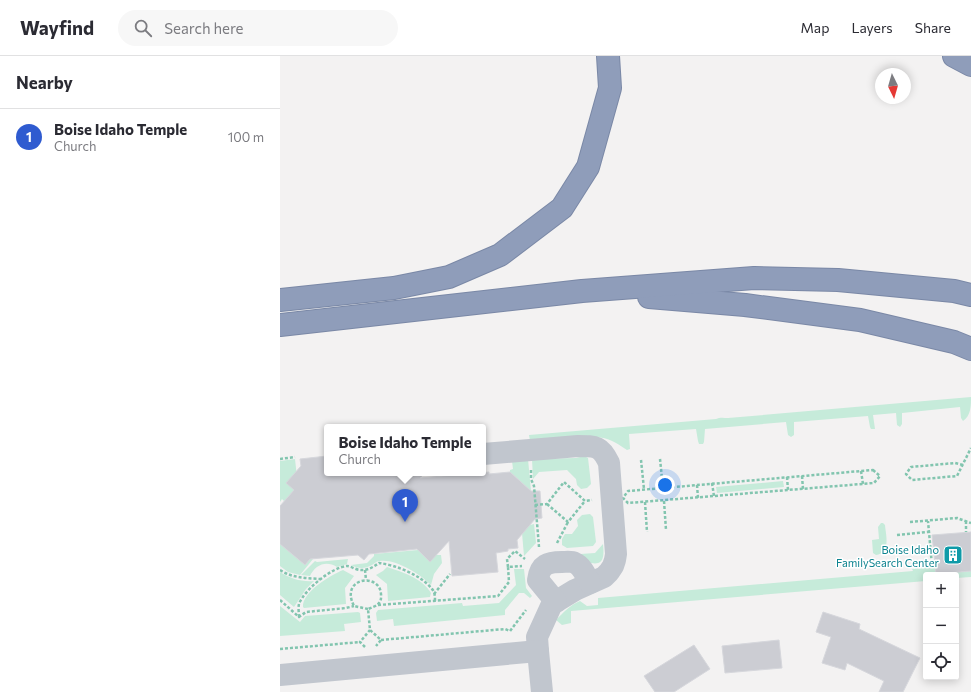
<!DOCTYPE html>
<html lang="en">
<head>
<meta charset="utf-8">
<style>
  :root { --surface:#fff; --page:#f7f7f7; --text:#2b2b33; --muted:#7c7c81; --line:#e1e1e2; --accent:#2f5bd0 }
  body { margin:0; font-family:Commissioner,sans-serif; background:var(--page); color:var(--text) }
  .controls { position:absolute; right:12px; bottom:12px; display:grid; overflow:hidden; border-radius:4px; box-shadow:0 2px 10px #0003 }
  .controls button { width:36px; height:36px; display:grid; place-items:center; padding:0; border:0; border-bottom:1px solid var(--line); background:var(--surface); color:var(--text); font:20px sans-serif }
  .compass { position:absolute; left:595px; top:12px; width:36px; height:36px; border-radius:50%; background:var(--surface); box-shadow:0 2px 10px #0003; rotate:175deg }
  .you { position:absolute; left:385px; top:429px; width:14px; height:14px; margin:-10px; border:3px solid #fff; border-radius:50%; background:#1a73e8; box-shadow:0 0 0 6px #1a73e833 }
  .badge { display:grid; place-items:center; width:26px; height:26px; border-radius:50%; background:var(--accent); color:#fff; font-size:13px; font-weight:700 }
  .pin { position:absolute; translate:-50% -33px; filter:drop-shadow(0 1px 2px #0008) }
  .pin::after { content:''; position:absolute; top:21px; width:14px; height:12px; background:inherit; clip-path:polygon(0 0,100% 0,50% 100%) }
  .popup { position:absolute; left:44px; top:368px; width:162px; height:52px; box-sizing:border-box; display:grid; place-content:center; border-radius:4px; background:var(--surface); filter:drop-shadow(0 1px 3px #0005); font-size:13px; white-space:nowrap; color:var(--muted) }
  .popup b { font-size:15px; color:var(--text) }
  .popup::after { content:''; position:absolute; left:50%; top:100%; margin-left:-8px; border:8px solid transparent; border-top-color:var(--surface) }
  .list { margin:0; padding:0; list-style:none }
  h2 { display:flex; justify-content:space-between; align-items:center; height:52px; margin:0; padding:0 16px; font-size:17px }
  h2 small { font-size:13px; font-weight:400; color:var(--muted) }
  .list li { display:grid; grid-template-columns:26px 1fr auto; gap:12px; align-items:center; box-sizing:border-box; height:56px; padding:0 16px; border-top:1px solid var(--line) }
  .list b { display:block; font-size:15px; white-space:nowrap }
  .list p { margin:0; font-size:13px; white-space:nowrap; color:var(--muted) }
  .list em { font-size:13px; font-style:normal; color:var(--muted) }
  .icon { flex:none; width:22px; height:22px; fill:none; stroke:currentColor; stroke-width:2; stroke-linecap:round; stroke-linejoin:round }
  .map { position:relative; flex:none; width:691px; height:636px; overflow:hidden }
  header { display:flex; align-items:center; gap:24px; box-sizing:border-box; height:56px; padding:0 20px; background:var(--surface); border-bottom:1px solid var(--line) }
  header strong { font-size:19px }
  nav { display:flex; gap:22px; margin-inline-start:auto; font-size:14px }
  .search { width:280px; height:36px; background:var(--page); display:flex; align-items:center; gap:10px; box-sizing:border-box; padding:0 14px; border-radius:22px; color:var(--muted); font-size:15px }
  main { display:flex }
  aside { flex:1; background:var(--surface) }
  .map>svg:first-child { display:block }
  .green { fill:#c6ebda }
  .building { fill:#cccdd3; stroke:#d6d7dc }
  .lines { fill:none; stroke-linecap:round; stroke-linejoin:round }
  .highway-casing { stroke:#7a88a6; stroke-width:24 }
  .path { stroke:#82c5af; stroke-width:2.5; stroke-dasharray:3 2; stroke-linecap:butt }
  .minor { stroke:#c1c6ce; stroke-width:22 }
  .highway { stroke:#8f9dba; stroke-width:22 }
  .labels { text-anchor:middle; dominant-baseline:central; stroke-width:3; stroke-linejoin:round; paint-order:stroke }
  .culture-label { font-size:11px; fill:#0d838f; stroke:#fff; text-anchor:end }
</style>
</head>
<body>
<header>
<strong>Wayfind</strong>
<div class="search"><svg class="icon" aria-label="search" viewBox="0 0 24 24"><circle cx="10" cy="10" r="6"/><path d="M15 15l6 6"/></svg>Search here</div>
<nav><a>Map</a><a>Layers</a><a>Share</a></nav>
</header>
<main>
<aside>
<h2>Nearby<small></small></h2>
<ul class="list">
<li><span class="badge">1</span><div><b>Boise Idaho Temple</b><p>Church</p></div><em>100 m</em></li>
</ul>
</aside>
<div class="map">
<svg width="691" height="636" viewBox="0 0 691 636">
  <rect width="100%" height="100%" fill="#f3f2f2"/>
  <g class="green">
    <path d="M 691,341 C 691,349 691,360 683,365 L 681,362 L 680,351 L 622,357 L 622,368 L 620,371 L 617,369 L 616,357 L 593,359 L 595,373 L 591,373 L 590,371 L 588,360 L 514,366 L 514,379 L 511,381 L 508,379 L 506,366 L 425,373 L 424,386 L 423,388 L 419,388 L 418,385 L 416,373 L 349,378 L 350,393 L 347,394 C 335,386 330,382 315,381 L 250,385 L 249,379 L 436,363 C 440,361 444,362 448,362 Z"/>
    <polygon points="304,400 308,402 311,428 307,432 301,433 297,429 296,423 287,414 259,416 253,423 252,403 296,402"/>
    <polygon points="15,403 18,430 4,445 2,443 0,446 0,405"/>
    <polygon points="248,403 251,435 230,416 230,414 233,413 232,405"/>
    <polygon points="503,425 504,431 437,437 436,431"/>
    <polygon points="310,458 313,461 316,486 313,490 287,492 282,489 282,483 285,478 292,478 298,470 297,464 302,459"/>
    <path d="M 601,467 L 603,467 L 605,469 C 606,480 611,497 596,499 L 593,497 L 592,484 L 599,483 L 598,471 Z"/>
    <polygon points="254,468 256,487 244,500 242,477 250,469"/>
    <polygon points="0,488 25,509 30,503 33,503 20,519 8,516 0,510"/>
    <path d="M 323,488 C 324,498 325,510 311,507 L 300,498 L 315,497 Z"/>
    <path d="M 149,493 L 157,499 L 161,499 L 162,507 L 154,518 L 151,529 C 140,518 116,503 100,505 C 97,505 95,507 92,509 C 85,513 78,513 71,509 L 87,507 L 94,500 L 94,498 Z"/>
    <path d="M 68,503 L 67,508 L 57,511 C 46,504 35,509 30,520 L 21,519 L 35,505 L 37,506 Z"/>
    <path d="M 107,511 C 122,516 142,522 151,537 L 150,541 L 108,545 L 107,528 L 96,519 L 103,515 Z"/>
    <path d="M 655,511 L 656,518 L 691,515 L 691,521 L 676,522 L 676,519 L 646,519 L 646,525 L 291,555 L 291,567 L 282,569 L 276,564 C 284,556 290,549 300,545 L 307,550 L 318,549 L 318,542 L 633,515 L 632,513 Z"/>
    <polygon points="234,513 244,513 246,532 252,540 250,542 244,537 239,537 225,554 225,559 114,570 113,563 97,565 96,557 98,554 182,547 183,550 219,547 236,529"/>
    <path d="M 63,514 L 74,520 L 65,532 L 66,548 L 24,552 L 23,551 C 22,536 51,519 63,514 Z"/>
    <path d="M 0,516 C 11,523 22,526 34,525 L 26,533 L 14,551 L 0,539 Z"/>
    <polygon points="0,550 20,566 25,560 78,556 80,557 81,566 64,568 65,575 0,580"/>
  </g>
  <g class="building">
    <polygon points="47,400 47,417 145,417 140,422 209,416 209,418 230,416 251,435 260,435 262,462 255,463 237,484 238,492 228,493 228,495 216,497 218,516 172,520 169,485 150,506 137,493 89,498 84,504 78,499 30,503 25,509 0,488 0,450 14,434 6,427 21,410 20,403"/>
    <polygon points="691,476 691,515 656,518 652,479"/>
    <polygon points="543,556 580,568 579,573 640,602 623,636 599,636 604,625 567,607 565,614 542,607 551,581 536,576"/>
    <polygon points="499,584 502,612 445,617 442,590"/>
    <polygon points="414,589 430,613 394,636 375,636 364,620"/>
  </g>
  <g class="lines">
    <defs>
      <g id="highway">
        <polyline points="674,0 691,9"/>
        <polyline points="369,241 465,249 580,264 674,286 691,293"/>
        <polyline points="0,244 114,232 169,221 220,199 282,152 308,111 330,32 328,0"/>
        <polyline points="0,269 302,235 474,222 558,224 674,235 691,239"/>
      </g>
    </defs>
    <use href="#highway" class="highway-casing"/>
    <g class="path">
      <polyline points="0,403 15,401"/>
      <polyline points="380,403 383,432"/>
      <polyline points="361,404 364,433"/>
      <polyline points="683,409 675,407 631,411 626,418 632,424 677,420 691,392"/>
      <polyline points="251,414 251,423 254,430 259,491"/>
      <polygon points="593,414 600,420 594,427 348,447 343,442 348,435"/>
      <polyline points="581,415 583,428"/>
      <polyline points="522,420 523,433"/>
      <polyline points="507,421 508,434"/>
      <polyline points="432,427 434,440"/>
      <polyline points="417,429 418,442"/>
      <polyline points="384,445 386,474"/>
      <polyline points="365,446 367,476"/>
      <polyline points="267,448 288,466 305,445"/>
      <polyline points="255,449 267,448 284,426 305,445 312,444"/>
      <polyline points="686,465 686,476"/>
      <polyline points="630,466 677,462 691,467"/>
      <polyline points="617,479 648,476"/>
      <polyline points="277,487 288,466"/>
      <polyline points="228,511 227,503 235,495 245,503"/>
      <polyline points="635,511 652,510 648,465"/>
      <path d="M 0,514 C 12,522 26,522 40,523"/>
      <polyline points="85,514 86,524"/>
      <polyline points="154,538 170,518"/>
      <polyline points="0,544 19,561 26,556 66,552 74,550"/>
      <polyline points="98,549 218,540 229,526 228,511 242,510"/>
      <path d="M 88,553 L 74,550 C 59,521 101,516 101,539 C 102,548 96,550 88,553 L 90,574 L 101,584 L 96,590"/>
      <path d="M 19,561 C 19,557 18,552 19,548 C 24,534 52,511 67,510 C 70,510 73,512 76,513 C 85,516 92,512 99,507 C 116,509 141,519 152,533 C 155,536 155,541 155,545"/>
      <polyline points="101,584 225,573 230,575 246,554"/>
      <polyline points="85,591 80,586 90,574"/>
      <polyline points="0,593 80,586"/>
    </g>
    <g class="minor">
      <path d="M 203,398 L 298,390 C 316,390 321,390 329,407 L 336,498 L 335,504 L 333,510 L 329,516 L 324,521 L 295,534 L 272,548 L 257,581 L 258,595"/>
      <path d="M 276,546 L 258,524 C 260,508 268,506 282,506 C 286,506 291,505 295,507 C 302,510 306,520 310,527"/>
      <polyline points="0,619 258,595 262,636"/>
    </g>
    <use href="#highway" class="highway"/>
  </g>
  <defs>
    <symbol id="building-square" viewBox="-11 -11 22 22"><rect x="-9" y="-9" width="18" height="18" rx="4" fill="#0f9aa8" stroke="#fff"/><path d="M-4-6H4V6H1V3H-1V6H-4ZM-2.5-4.3h1.7v1.8h-1.7ZM.8-4.3h1.7v1.8H.8ZM-2.5-1h1.7V.8h-1.7ZM.8-1h1.7V.8H.8Z" fill="#fff"/></symbol>
  </defs>
  <g fill-rule="evenodd">
    <use href="#building-square" x="662" y="488" width="22" height="22"/>
  </g>
  <g class="labels">
    <g class="culture-label">
      <text x="659" y="493">Boise Idaho<tspan x="659" dy="13">FamilySearch Center</tspan></text>
    </g>
  </g>
</svg>
<div class="controls">
<button>+</button>
<button>−</button>
<button><svg class="icon" aria-label="locate" viewBox="0 0 24 24"><circle cx="12" cy="12" r="6"/><path d="M12 2v4M12 18v4M2 12h4M18 12h4"/></svg></button>
</div>
<svg class="compass" viewBox="-18 -18 36 36"><path d="M0-13l5 13h-10z" fill="#e53935"/><path d="M0 13l5-13h-10z" fill="#7c7c81"/></svg>
<div class="you"></div>
<div class="pin badge" style="left:125px;top:466px">1</div>
<div class="popup"><b>Boise Idaho Temple</b>Church</div>
</div>
</main>
</body>
</html>
